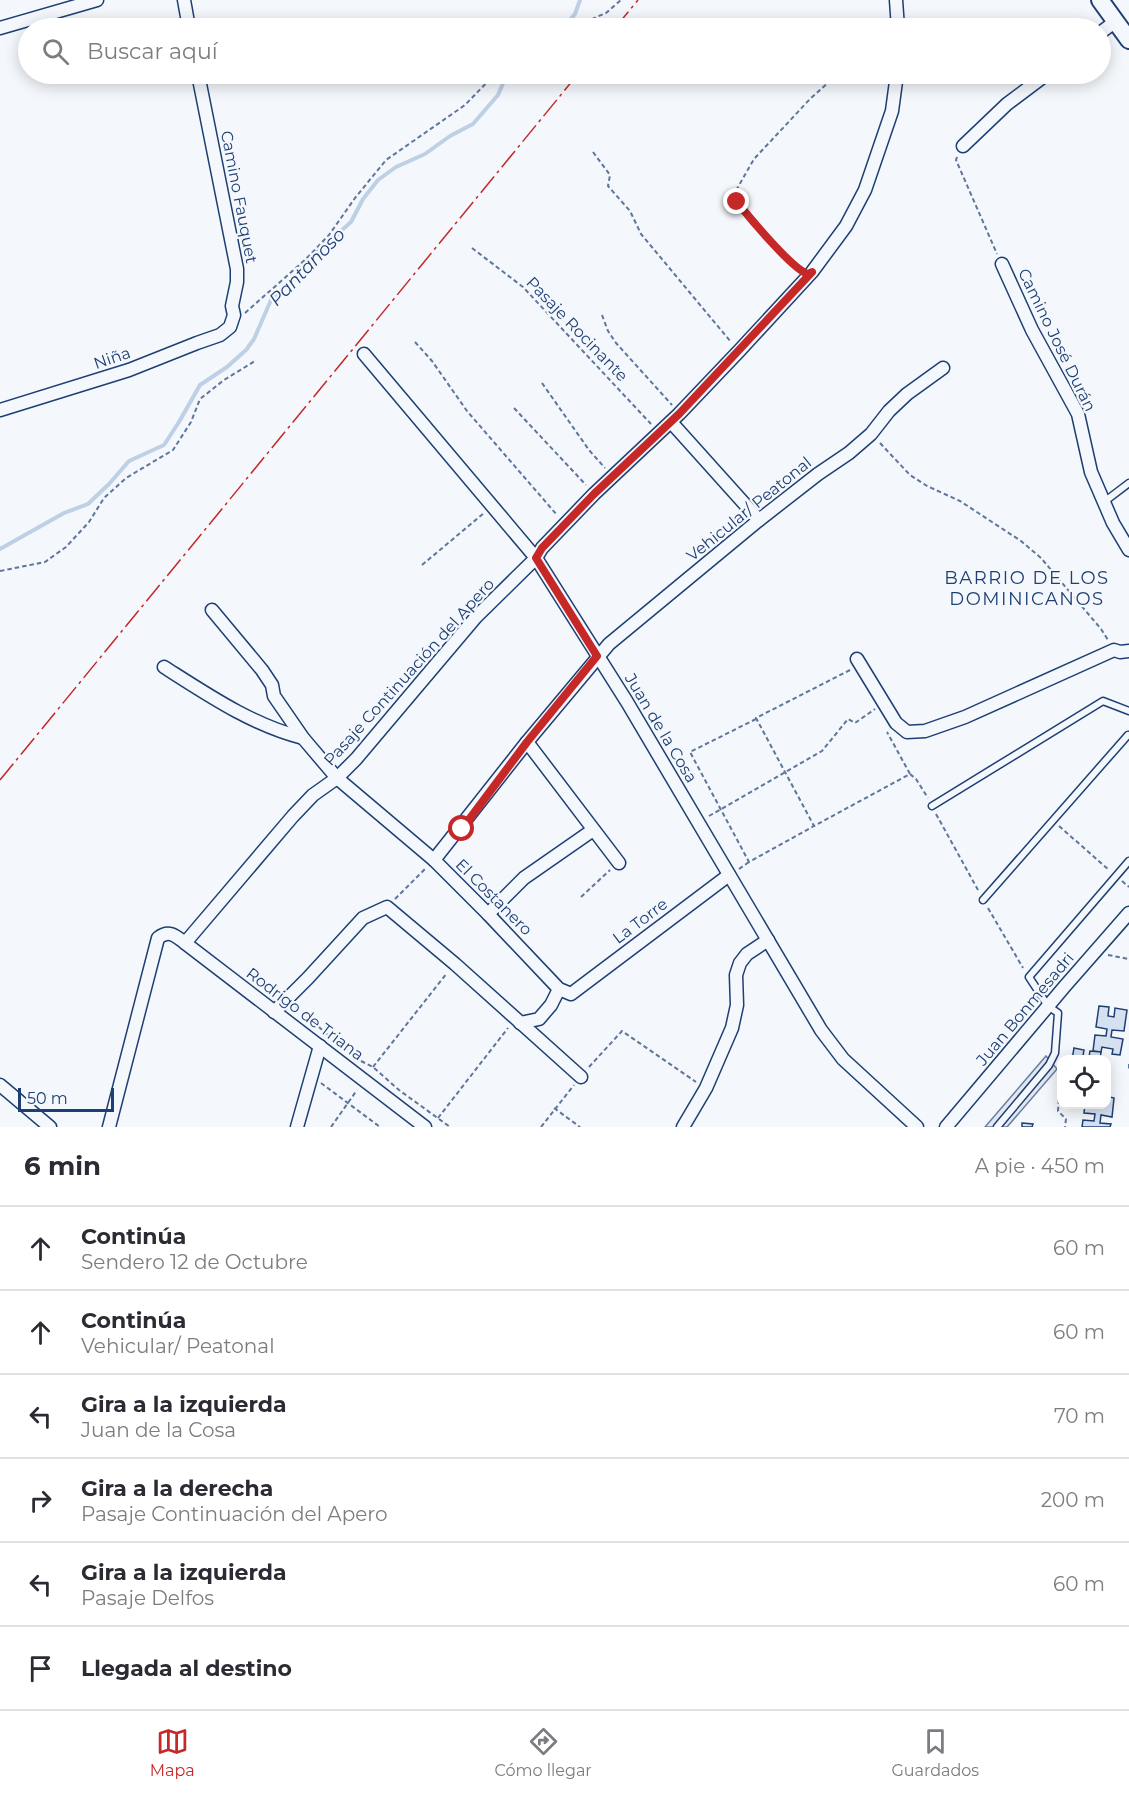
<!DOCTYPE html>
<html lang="es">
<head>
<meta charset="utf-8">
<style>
  :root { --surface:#fff; --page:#f7f7f7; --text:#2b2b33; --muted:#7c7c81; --line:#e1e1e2; --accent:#c62828 }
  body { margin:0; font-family:Montserrat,sans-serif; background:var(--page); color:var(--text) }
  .controls { position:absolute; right:18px; bottom:18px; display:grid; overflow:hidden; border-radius:12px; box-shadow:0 3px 15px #0003 }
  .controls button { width:54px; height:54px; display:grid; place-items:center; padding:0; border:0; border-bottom:2px solid var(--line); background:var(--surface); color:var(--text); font:30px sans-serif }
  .scale { position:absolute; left:18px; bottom:15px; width:96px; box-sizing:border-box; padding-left:6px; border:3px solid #1d3f73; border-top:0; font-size:16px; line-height:21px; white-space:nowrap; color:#1d3f73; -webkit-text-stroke:4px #f4f7fb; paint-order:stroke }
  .stop { position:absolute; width:18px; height:18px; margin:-14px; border:4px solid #c62828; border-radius:50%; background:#fff }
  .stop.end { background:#c62828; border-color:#fff; box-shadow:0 2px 6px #0008 }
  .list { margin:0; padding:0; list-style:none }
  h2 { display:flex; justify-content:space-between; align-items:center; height:78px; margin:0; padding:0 24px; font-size:26px }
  h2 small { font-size:20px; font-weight:400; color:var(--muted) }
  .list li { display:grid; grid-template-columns:39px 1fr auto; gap:18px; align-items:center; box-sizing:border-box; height:84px; padding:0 24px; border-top:2px solid var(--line) }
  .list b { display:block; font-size:22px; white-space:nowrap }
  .list p { margin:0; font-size:20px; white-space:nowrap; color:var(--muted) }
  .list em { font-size:20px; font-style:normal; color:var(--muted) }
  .icon { flex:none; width:33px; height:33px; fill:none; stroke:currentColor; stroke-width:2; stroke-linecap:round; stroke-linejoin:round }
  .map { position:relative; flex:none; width:1129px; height:1127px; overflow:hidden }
  .search { position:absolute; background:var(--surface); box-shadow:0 3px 15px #0003; left:18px; right:18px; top:18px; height:66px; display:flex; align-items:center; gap:15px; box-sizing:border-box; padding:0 21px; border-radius:33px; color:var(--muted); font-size:22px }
  .sheet { height:582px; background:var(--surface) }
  nav { display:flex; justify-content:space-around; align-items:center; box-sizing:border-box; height:84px; border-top:2px solid var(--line); background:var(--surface); font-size:16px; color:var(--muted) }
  nav a { display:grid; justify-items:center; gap:3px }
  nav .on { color:var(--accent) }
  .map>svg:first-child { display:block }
  .parking { fill:#e3e8f0; stroke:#687fa3; stroke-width:1.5 }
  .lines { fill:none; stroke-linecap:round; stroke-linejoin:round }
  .stream { stroke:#bed0e5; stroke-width:4 }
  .building { fill:#d5e0f0; stroke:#1d3f73; stroke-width:1.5 }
  .lane-casing { stroke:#1d3f73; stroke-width:9 }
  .street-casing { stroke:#1d3f73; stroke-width:15 }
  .secondary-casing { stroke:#1d3f73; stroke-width:20 }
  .path { stroke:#5e769c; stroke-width:2; stroke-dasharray:4.5 3; stroke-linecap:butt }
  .lane { stroke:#f4f7fb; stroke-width:6 }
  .street { stroke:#f4f7fb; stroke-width:12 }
  .secondary { stroke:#f4f7fb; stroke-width:16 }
  .power { stroke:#c62828; stroke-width:1.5; stroke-dasharray:21 4.5 3 4.5; stroke-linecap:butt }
  .route { stroke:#c62828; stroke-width:8 }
  .labels { text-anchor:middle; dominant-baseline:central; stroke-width:4.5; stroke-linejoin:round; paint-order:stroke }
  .street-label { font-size:16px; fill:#1d3f73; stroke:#f4f7fb }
  .water-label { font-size:18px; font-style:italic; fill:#1d3f73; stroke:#f4f7fb }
  .neighbourhood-label { font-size:18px; letter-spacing:1.5px; fill:#1d3f73; stroke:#f4f7fb }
</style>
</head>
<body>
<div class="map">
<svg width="1129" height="1127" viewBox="0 0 1129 1127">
  <rect width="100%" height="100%" fill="#f4f7fb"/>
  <polygon class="parking" points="1046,1056 1057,1069 1007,1127 985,1127"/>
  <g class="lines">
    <g class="stream">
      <polyline points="565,26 575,14 580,0"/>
      <polyline points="0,549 64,513 88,504 109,484 129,461 164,445 179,422 200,385 227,367 246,350 254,339 271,300 294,278 307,261 351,222 363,199 378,180 396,167 425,154 450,136 473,124 498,95 507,74"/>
    </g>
  </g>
  <g class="building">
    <polygon points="1099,1006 1109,1007 1108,1016 1114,1017 1115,1008 1127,1010 1124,1031 1112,1030 1111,1037 1123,1039 1120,1055 1112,1054 1113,1049 1102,1047 1101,1052 1093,1051 1095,1035 1106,1036 1107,1029 1096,1027"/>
    <polygon points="1074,1048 1084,1050 1083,1056 1089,1057 1090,1051 1101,1052 1100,1060 1072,1060"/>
    <polygon points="1106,1096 1114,1098 1112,1117 1101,1115 1100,1123 1111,1124 1110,1127 1082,1127 1083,1120 1094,1121 1095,1114 1084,1113 1085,1104 1106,1104"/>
    <polygon points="1022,1123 1033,1124 1032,1127 1022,1127"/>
  </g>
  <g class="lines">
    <defs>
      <g id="lane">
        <polyline points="1104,502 1129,483"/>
        <polyline points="932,806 1103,701 1129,711"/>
        <polyline points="983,900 1128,735"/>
        <polyline points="997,1127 1049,1065 1055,1053 1058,1013 1048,1006 1029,977 1129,861"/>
      </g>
      <g id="street">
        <polyline points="184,0 189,28"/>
        <polyline points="896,0 898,28"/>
        <polyline points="0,28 97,0"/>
        <polyline points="1100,33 1116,21"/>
        <polyline points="963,146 1007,104 1047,74"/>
        <polyline points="1002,264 1032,330 1078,414 1091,472 1113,523 1129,550"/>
        <polyline points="364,354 536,558 627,702 821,1030 843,1059 917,1127"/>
        <polyline points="0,410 129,370 197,343 220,335 230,327 234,315 232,306 237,282 237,269 198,74"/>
        <polyline points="671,422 759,520"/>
        <polyline points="212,610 262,670 272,685 274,696 303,738 337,778 434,860 488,914 559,989 571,994 729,875"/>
        <polyline points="857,659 896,723 907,732 925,731 965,717 1114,650 1120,652 1129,651"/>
        <path d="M 164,667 C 208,695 252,725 303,738"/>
        <polyline points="527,742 619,863"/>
        <polyline points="434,860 527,742 609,644 759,520 818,474 849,453 871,434 889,411 907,394 943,368"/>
        <polyline points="488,914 524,878 593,830"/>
        <polyline points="185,943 293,816 313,795 337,778 356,759 476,617 536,558 542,548 594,494 679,414 739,351 812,272 846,226 865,190 892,111 897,74"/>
        <polyline points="274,1012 308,978 363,918 387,907 455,964 581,1077"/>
        <polyline points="520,1023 539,1019 551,1005 559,989"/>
        <polyline points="0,1085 50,1127"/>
        <path d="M 109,1127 L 158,938 C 169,929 176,936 185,943 L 425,1127"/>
        <polyline points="297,1127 320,1046"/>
        <polyline points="683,1127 706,1088 732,1028 737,1005 736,975 740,963 747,954 768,940"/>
        <polyline points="946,1127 1065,986 1129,913"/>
      </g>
      <polyline id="secondary" points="1100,0 1129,40"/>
    </defs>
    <use href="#lane" class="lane-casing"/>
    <use href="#street" class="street-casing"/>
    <use href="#secondary" class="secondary-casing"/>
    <g class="path">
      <polyline points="571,28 606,13 621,0"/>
      <polyline points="593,152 610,175 608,186 630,211 641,234 731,342"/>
      <polyline points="957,157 956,160 997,254"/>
      <polyline points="472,248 523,287 651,424"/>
      <polyline points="799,270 791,263 744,211 737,203 734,194 754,159 810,99 838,74"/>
      <polyline points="245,313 306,259 329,235 355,198 386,160 465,105 495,74"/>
      <polyline points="602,315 608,331 616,343 672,405"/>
      <polyline points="415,342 432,361 467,411 557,515"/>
      <polyline points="542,383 589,450 605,468"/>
      <polyline points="514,408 586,485"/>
      <polyline points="880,443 910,475 927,486 960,501 1021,541 1041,558 1101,629 1108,640"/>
      <polyline points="422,565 484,513"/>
      <polyline points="0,571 45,562 66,547 89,522 104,498 126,478 173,450 191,422 200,399 224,380 255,361"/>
      <polyline points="850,670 756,718 814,826 910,774 887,732"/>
      <polyline points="756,719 690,752 749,862 814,826"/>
      <polyline points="910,774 916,779 928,798"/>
      <polyline points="936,814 978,890"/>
      <polyline points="709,816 822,751 848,719 855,723 875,709"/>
      <polyline points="1059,826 1109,870"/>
      <polyline points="739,869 749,862"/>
      <polyline points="1122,881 1129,887"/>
      <polyline points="581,897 610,870"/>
      <polyline points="395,899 425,869"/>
      <polyline points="988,908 1023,968"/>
      <polyline points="1108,955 1129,959"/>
      <polyline points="296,1007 328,1035"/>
      <polyline points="361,1061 373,1067 399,1090 450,1127"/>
      <polyline points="1061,1062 1058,1111 1066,1119 1065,1127"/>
      <polyline points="1129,1064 1129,1071"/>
      <polyline points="373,1067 447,973"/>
      <polyline points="589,1067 622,1031 696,1082"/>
      <polyline points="321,1083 380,1127"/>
      <polyline points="554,1108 580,1127"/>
      <polyline points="438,1118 508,1028"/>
      <polyline points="331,1127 357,1090"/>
      <polyline points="541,1127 574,1085"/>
    </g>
    <use href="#lane" class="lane"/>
    <use href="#street" class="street"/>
    <use href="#secondary" class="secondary"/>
    <g class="power">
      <polyline points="615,28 638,0"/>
      <polyline points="0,780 578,74"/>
    </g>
  </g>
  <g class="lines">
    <path class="route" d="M 462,829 L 527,742 L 597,656 L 536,558 L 542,548 L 594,494 L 679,414 L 812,272 L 808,274 C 793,270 749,217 737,202"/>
  </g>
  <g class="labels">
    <g class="street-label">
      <text transform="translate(239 197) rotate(79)">Camino Fauquet</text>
      <text transform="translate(577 329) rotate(46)">Pasaje Rocinante</text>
      <text transform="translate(1057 340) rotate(64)">Camino José Durán</text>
      <text transform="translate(112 358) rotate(-19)">Niña</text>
      <text transform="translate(749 509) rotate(-39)">Vehicular/ Peatonal</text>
      <text transform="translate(409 672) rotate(-48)">Pasaje Continuación del Apero</text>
      <text transform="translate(661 728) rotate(59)">Juan de la Cosa</text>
      <text transform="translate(494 897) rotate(45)">El Costanero</text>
      <text transform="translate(640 921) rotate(-37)">La Torre</text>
      <text transform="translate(1025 1009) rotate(-50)">Juan Bonmesadri</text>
      <text transform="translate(305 1014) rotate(37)">Rodrigo de Triana</text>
    </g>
    <g class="water-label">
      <text transform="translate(307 267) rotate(-46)">Pantanoso</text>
    </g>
    <g class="neighbourhood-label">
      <text x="1027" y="578">BARRIO DE LOS<tspan x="1027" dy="21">DOMINICANOS</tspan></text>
    </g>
  </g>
</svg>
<div class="controls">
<button><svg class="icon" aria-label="locate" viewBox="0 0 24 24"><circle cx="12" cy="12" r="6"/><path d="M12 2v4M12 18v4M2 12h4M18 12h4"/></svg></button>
</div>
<div class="scale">50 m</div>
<div class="stop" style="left:462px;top:829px"></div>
<div class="stop end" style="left:737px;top:202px"></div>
<div class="search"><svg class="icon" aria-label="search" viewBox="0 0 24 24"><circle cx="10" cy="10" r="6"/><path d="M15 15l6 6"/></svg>Buscar aquí</div>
</div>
<section class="sheet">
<h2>6 min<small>A pie · 450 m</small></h2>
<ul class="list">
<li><svg class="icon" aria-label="ahead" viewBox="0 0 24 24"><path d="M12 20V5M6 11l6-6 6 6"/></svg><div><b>Continúa</b><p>Sendero 12 de Octubre</p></div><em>60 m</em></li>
<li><svg class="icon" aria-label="ahead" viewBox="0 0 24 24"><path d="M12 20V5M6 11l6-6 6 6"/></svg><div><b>Continúa</b><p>Vehicular/ Peatonal</p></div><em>60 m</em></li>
<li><svg class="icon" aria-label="left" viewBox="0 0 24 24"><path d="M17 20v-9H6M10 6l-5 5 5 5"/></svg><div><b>Gira a la izquierda</b><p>Juan de la Cosa</p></div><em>70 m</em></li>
<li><svg class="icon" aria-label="right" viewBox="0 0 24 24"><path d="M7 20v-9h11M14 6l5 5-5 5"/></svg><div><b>Gira a la derecha</b><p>Pasaje Continuación del Apero</p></div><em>200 m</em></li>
<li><svg class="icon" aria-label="left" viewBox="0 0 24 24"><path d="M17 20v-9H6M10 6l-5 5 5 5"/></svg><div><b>Gira a la izquierda</b><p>Pasaje Delfos</p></div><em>60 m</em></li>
<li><svg class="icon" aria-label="arrive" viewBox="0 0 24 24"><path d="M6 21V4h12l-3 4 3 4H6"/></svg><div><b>Llegada al destino</b></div></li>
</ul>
</section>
<nav>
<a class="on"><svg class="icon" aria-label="map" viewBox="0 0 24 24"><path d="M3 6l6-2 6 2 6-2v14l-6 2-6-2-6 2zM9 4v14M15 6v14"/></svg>Mapa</a>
<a><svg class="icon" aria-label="directions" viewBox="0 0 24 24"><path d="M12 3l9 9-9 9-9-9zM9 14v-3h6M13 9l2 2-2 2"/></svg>Cómo llegar</a>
<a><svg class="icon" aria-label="saved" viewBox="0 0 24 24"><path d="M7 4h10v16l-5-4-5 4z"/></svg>Guardados</a>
</nav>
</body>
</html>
